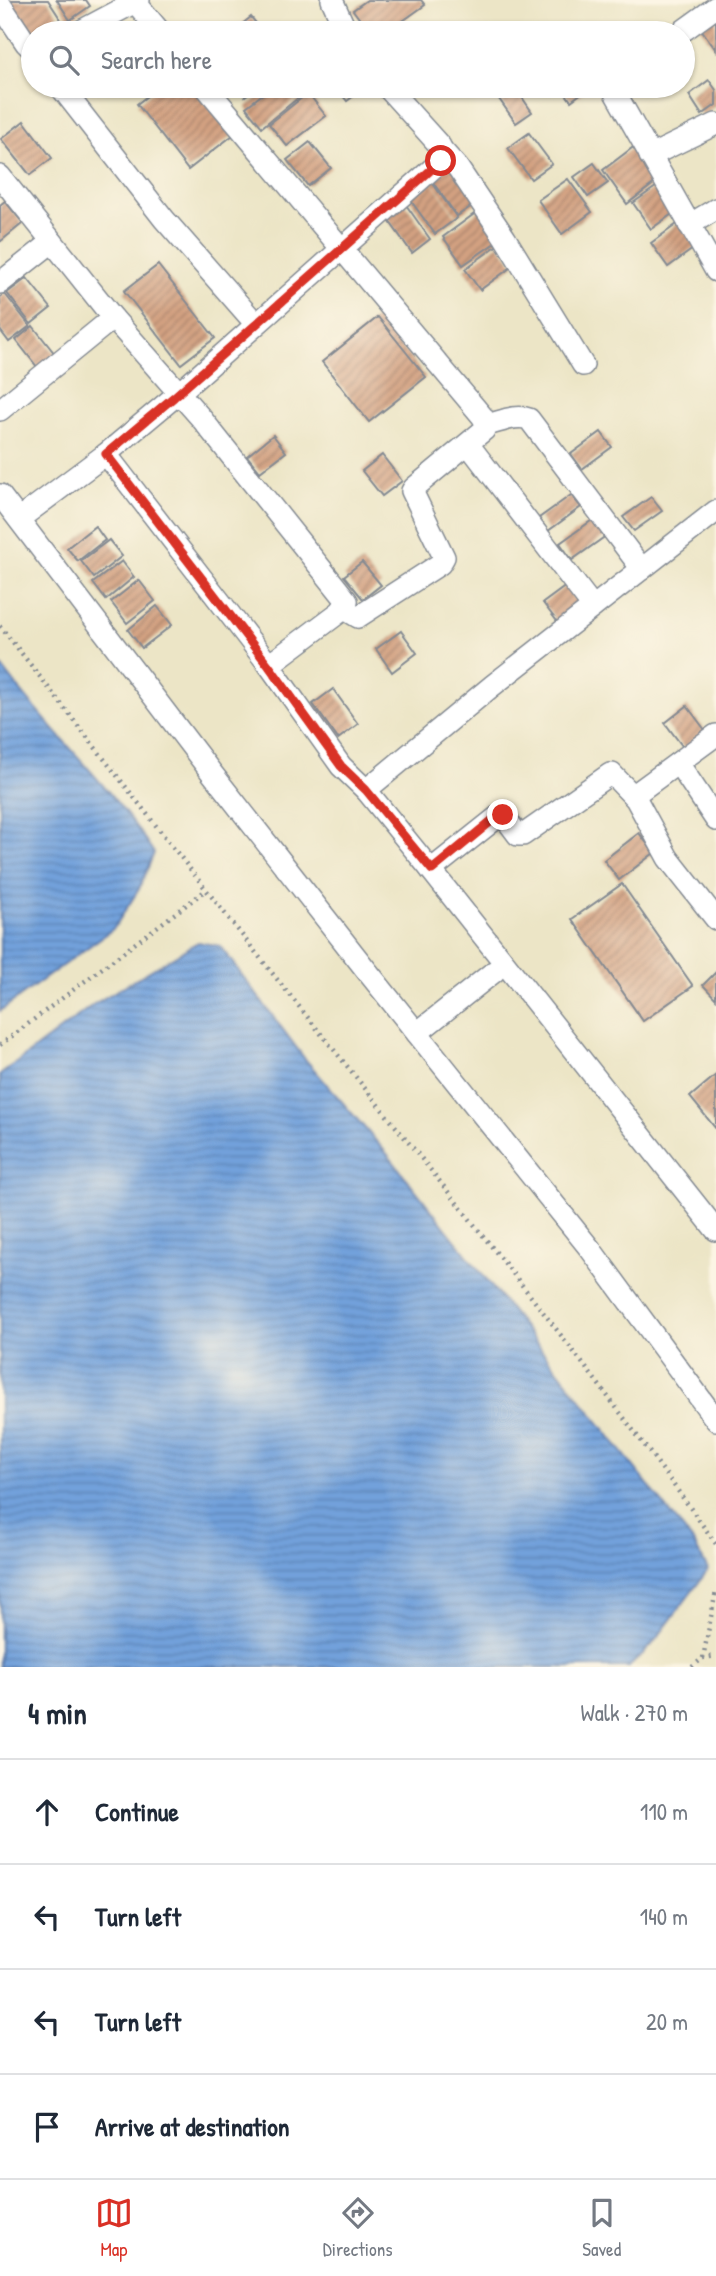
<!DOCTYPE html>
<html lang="en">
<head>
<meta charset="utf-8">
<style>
  :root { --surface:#fff; --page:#f6f6f7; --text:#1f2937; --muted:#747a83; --line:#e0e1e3; --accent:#d93025 }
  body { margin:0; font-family:"Patrick Hand",sans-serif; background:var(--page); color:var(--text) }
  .stop { position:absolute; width:21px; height:21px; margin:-16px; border:5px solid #d93025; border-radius:50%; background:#fff }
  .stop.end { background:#d93025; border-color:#fff; box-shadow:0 2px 7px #0008 }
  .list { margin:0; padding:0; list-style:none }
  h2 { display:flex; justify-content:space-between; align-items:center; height:91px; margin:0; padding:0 28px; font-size:30px }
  h2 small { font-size:23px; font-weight:400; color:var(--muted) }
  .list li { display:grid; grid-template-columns:46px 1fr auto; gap:21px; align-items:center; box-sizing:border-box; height:105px; padding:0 28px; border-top:2px solid var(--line) }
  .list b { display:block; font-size:26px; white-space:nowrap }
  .list em { font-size:23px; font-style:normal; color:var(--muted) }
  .icon { flex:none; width:38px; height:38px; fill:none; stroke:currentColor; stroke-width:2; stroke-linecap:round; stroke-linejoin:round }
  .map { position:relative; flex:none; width:716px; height:1667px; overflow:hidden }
  .search { position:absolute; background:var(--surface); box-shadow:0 2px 5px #0004; left:21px; right:21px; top:21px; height:77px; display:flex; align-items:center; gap:18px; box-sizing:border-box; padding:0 24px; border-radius:38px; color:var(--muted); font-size:26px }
  .sheet { height:511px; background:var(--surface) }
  nav { display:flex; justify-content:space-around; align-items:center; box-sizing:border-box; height:98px; border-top:2px solid var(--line); background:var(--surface); font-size:19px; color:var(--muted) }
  nav a { display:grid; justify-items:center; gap:4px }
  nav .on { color:var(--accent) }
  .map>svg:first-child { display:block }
  .water { fill:url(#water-rules); stroke:#46689c; stroke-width:2 }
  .building { fill:url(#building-hatch) }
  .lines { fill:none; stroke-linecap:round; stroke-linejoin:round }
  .minor-casing { stroke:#848a92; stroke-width:24 }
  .path { stroke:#848a92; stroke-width:4.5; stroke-dasharray:2 5; stroke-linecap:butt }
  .minor { stroke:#fff; stroke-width:21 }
  .route { stroke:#d93025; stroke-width:9 }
</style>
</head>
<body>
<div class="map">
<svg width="716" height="1667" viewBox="0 0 716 1667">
  <defs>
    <pattern id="water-rules" width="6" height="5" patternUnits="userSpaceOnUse" patternTransform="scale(1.75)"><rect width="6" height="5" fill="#72a1db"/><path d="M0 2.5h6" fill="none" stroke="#5d84b5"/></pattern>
    <pattern id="building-hatch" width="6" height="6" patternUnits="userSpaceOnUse" patternTransform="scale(1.75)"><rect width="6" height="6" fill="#d3a181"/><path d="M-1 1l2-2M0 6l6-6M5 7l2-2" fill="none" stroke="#aa846d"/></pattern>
  </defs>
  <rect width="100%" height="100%" fill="#fcf5e5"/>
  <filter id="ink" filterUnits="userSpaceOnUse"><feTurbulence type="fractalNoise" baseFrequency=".0143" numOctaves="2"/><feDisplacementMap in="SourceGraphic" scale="14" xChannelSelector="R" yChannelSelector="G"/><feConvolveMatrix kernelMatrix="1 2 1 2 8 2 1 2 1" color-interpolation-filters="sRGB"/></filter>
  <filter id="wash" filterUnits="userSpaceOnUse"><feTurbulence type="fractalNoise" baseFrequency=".00686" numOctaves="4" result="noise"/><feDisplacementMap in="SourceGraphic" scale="28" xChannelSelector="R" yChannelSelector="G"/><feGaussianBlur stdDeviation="1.57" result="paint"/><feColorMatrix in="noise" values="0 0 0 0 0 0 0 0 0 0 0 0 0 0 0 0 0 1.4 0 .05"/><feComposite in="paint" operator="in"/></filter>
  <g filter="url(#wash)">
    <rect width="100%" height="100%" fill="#ece5c6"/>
    <g class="water">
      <path d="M 0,664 C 48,730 110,784 154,853 L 139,889 L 114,928 L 0,1011 Z"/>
      <polygon points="198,942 220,946 305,1059 388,1155 694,1543 708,1570 651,1646 629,1667 0,1667 0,1075 94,1004"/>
    </g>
    <g id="blocks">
      <g class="building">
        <polygon points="7,0 48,0 63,23 47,33 33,33 33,45"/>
        <polygon points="57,0 86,0 90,6 70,20"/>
        <polygon points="367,0 421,0 425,5 386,33 370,33 353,10"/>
        <polygon points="716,14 716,50 699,26"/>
        <polygon points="251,17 264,33 231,33"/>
        <polygon points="709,80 716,90 716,105 702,115 689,95"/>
        <polygon points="160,86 194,86 233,135 188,170 137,104"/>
        <polygon points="237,86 258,86 245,96"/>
        <polygon points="273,86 304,86 308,90 262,127 246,107"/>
        <polygon points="335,86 367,86 347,101"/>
        <polygon points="446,86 467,86 453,96"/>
        <polygon points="560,86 591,86 571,101"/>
        <polygon points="515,87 532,112 516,123 499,99"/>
        <polygon points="308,93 326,116 287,146 269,124"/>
        <polygon points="24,121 52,158 30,175 1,139"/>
        <polygon points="529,133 552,164 531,179 508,148"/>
        <polygon points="310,142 331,168 308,186 287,160"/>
        <polygon points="636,145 660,179 627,204 603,170"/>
        <polygon points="451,161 479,201 457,216 429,177"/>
        <polygon points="594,163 608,183 588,197 574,177"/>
        <polygon points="429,178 457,218 435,234 406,194"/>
        <polygon points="568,179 592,212 562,234 538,200"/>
        <polygon points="660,184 679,209 651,229 633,203"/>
        <polygon points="5,201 23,223 0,242 0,205"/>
        <polygon points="404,202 430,239 412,253 385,215"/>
        <polygon points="481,209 502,238 463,265 443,237"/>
        <polygon points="680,222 697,246 668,267 651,243"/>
        <polygon points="499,244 514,265 480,290 465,269"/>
        <polygon points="158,265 215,338 181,364 124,291"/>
        <polygon points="27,278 51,308 31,324 7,293"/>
        <polygon points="5,294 30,326 9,342 0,330 0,297"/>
        <polygon points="378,317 426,377 369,422 322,362"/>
        <polygon points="33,326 55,354 38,368 16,340"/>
        <polygon points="601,432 612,447 582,469 571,454"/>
        <polygon points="273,435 286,452 260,472 247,456"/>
        <polygon points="382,455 402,481 382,496 362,471"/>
        <polygon points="571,495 581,507 548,531 539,518"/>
        <polygon points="651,497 662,511 634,531 623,517"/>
        <polygon points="598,516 610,533 572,560 560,543"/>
        <polygon points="95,526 105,540 78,561 67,548"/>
        <polygon points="109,540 122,556 94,578 81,561"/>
        <polygon points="122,561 134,577 106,600 93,583"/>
        <polygon points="362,562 381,585 363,599 344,576"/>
        <polygon points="139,580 155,601 127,623 111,602"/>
        <polygon points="566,586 582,609 560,625 543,603"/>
        <polygon points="157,606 172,625 142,648 128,630"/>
        <polygon points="401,631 417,653 392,672 376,649"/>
        <polygon points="333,689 358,724 338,739 313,704"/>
        <polygon points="687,706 708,734 686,751 665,723"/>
        <polygon points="639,833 654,853 619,880 604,860"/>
        <polygon points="622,884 693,986 643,1021 572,919"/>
        <polygon points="716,972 716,999 703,985"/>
        <polygon points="716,1075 716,1129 690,1097"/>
      </g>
    </g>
  </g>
  <g filter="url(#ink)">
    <use href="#blocks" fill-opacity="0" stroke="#848a92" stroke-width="2"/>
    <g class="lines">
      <defs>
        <g id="minor">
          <polyline points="332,0 347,33"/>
          <polyline points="136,3 161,33"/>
          <polyline points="0,4 26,43 33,50"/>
          <polyline points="77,33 139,0"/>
          <polyline points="680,33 716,7"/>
          <polyline points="60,86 164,219 256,324"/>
          <polyline points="205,86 482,416 487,425 484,430 414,488 412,491 444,557 440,564 358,617 343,608"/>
          <polyline points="612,86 613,89 716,271"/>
          <polyline points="442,150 458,168 505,238 583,365"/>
          <polyline points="650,156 716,124"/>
          <polyline points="0,176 113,318 179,393 441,161 443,155 440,146 386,86"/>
          <polyline points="689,225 716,209"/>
          <polyline points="0,283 52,242"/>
          <polyline points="0,410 113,318"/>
          <path d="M 487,425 C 500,422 516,414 529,419 L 642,569"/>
          <polyline points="468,444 593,607"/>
          <polyline points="106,454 269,665 341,766 366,790 431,870 716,1230"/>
          <polyline points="0,495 211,772 367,971 591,1250 716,1420"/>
          <polyline points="19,519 106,454 179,393 201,418 347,601 341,611 269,665"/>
          <polyline points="678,763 716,820"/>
          <polyline points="366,790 492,686 716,511"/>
          <polyline points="634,795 716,735"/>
          <polyline points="431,870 500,815 503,815 518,835 523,835 610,774 612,774 636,799 668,858 716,919"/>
          <polyline points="417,1033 495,971"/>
        </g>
      </defs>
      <use href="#minor" class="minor-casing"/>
      <g class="path">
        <path d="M 0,626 C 98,750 194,876 293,999 C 437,1178 583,1356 716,1544"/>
        <polyline points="0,1045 206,890"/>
        <polyline points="703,1658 716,1591"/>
        <polyline points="692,1667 703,1658 716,1656"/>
      </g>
      <use href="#minor" class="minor"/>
    </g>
  </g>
  <g class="lines" filter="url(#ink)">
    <polyline class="route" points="441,161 174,397 106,454 269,666 341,766 366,790 432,870 495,818 503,815"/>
  </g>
</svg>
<div class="stop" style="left:441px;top:161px"></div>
<div class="stop end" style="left:503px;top:815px"></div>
<div class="search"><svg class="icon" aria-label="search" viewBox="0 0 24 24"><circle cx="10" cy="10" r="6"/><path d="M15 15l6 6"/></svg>Search here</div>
</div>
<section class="sheet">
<h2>4 min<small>Walk · 270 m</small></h2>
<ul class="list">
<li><svg class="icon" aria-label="ahead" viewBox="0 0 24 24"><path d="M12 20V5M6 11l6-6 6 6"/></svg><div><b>Continue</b></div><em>110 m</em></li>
<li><svg class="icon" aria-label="left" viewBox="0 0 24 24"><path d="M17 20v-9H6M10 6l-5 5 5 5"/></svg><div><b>Turn left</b></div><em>140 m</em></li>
<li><svg class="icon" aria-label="left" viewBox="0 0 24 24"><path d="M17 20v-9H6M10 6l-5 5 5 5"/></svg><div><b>Turn left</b></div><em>20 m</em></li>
<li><svg class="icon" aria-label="arrive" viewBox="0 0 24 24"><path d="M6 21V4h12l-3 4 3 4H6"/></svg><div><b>Arrive at destination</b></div></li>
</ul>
</section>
<nav>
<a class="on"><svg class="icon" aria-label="map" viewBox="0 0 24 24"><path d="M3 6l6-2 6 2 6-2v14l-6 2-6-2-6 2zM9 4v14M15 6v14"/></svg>Map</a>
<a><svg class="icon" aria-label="directions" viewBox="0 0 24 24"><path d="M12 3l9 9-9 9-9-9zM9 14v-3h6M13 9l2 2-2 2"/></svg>Directions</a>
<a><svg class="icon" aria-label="saved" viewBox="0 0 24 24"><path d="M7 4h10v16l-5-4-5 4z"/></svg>Saved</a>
</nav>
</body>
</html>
